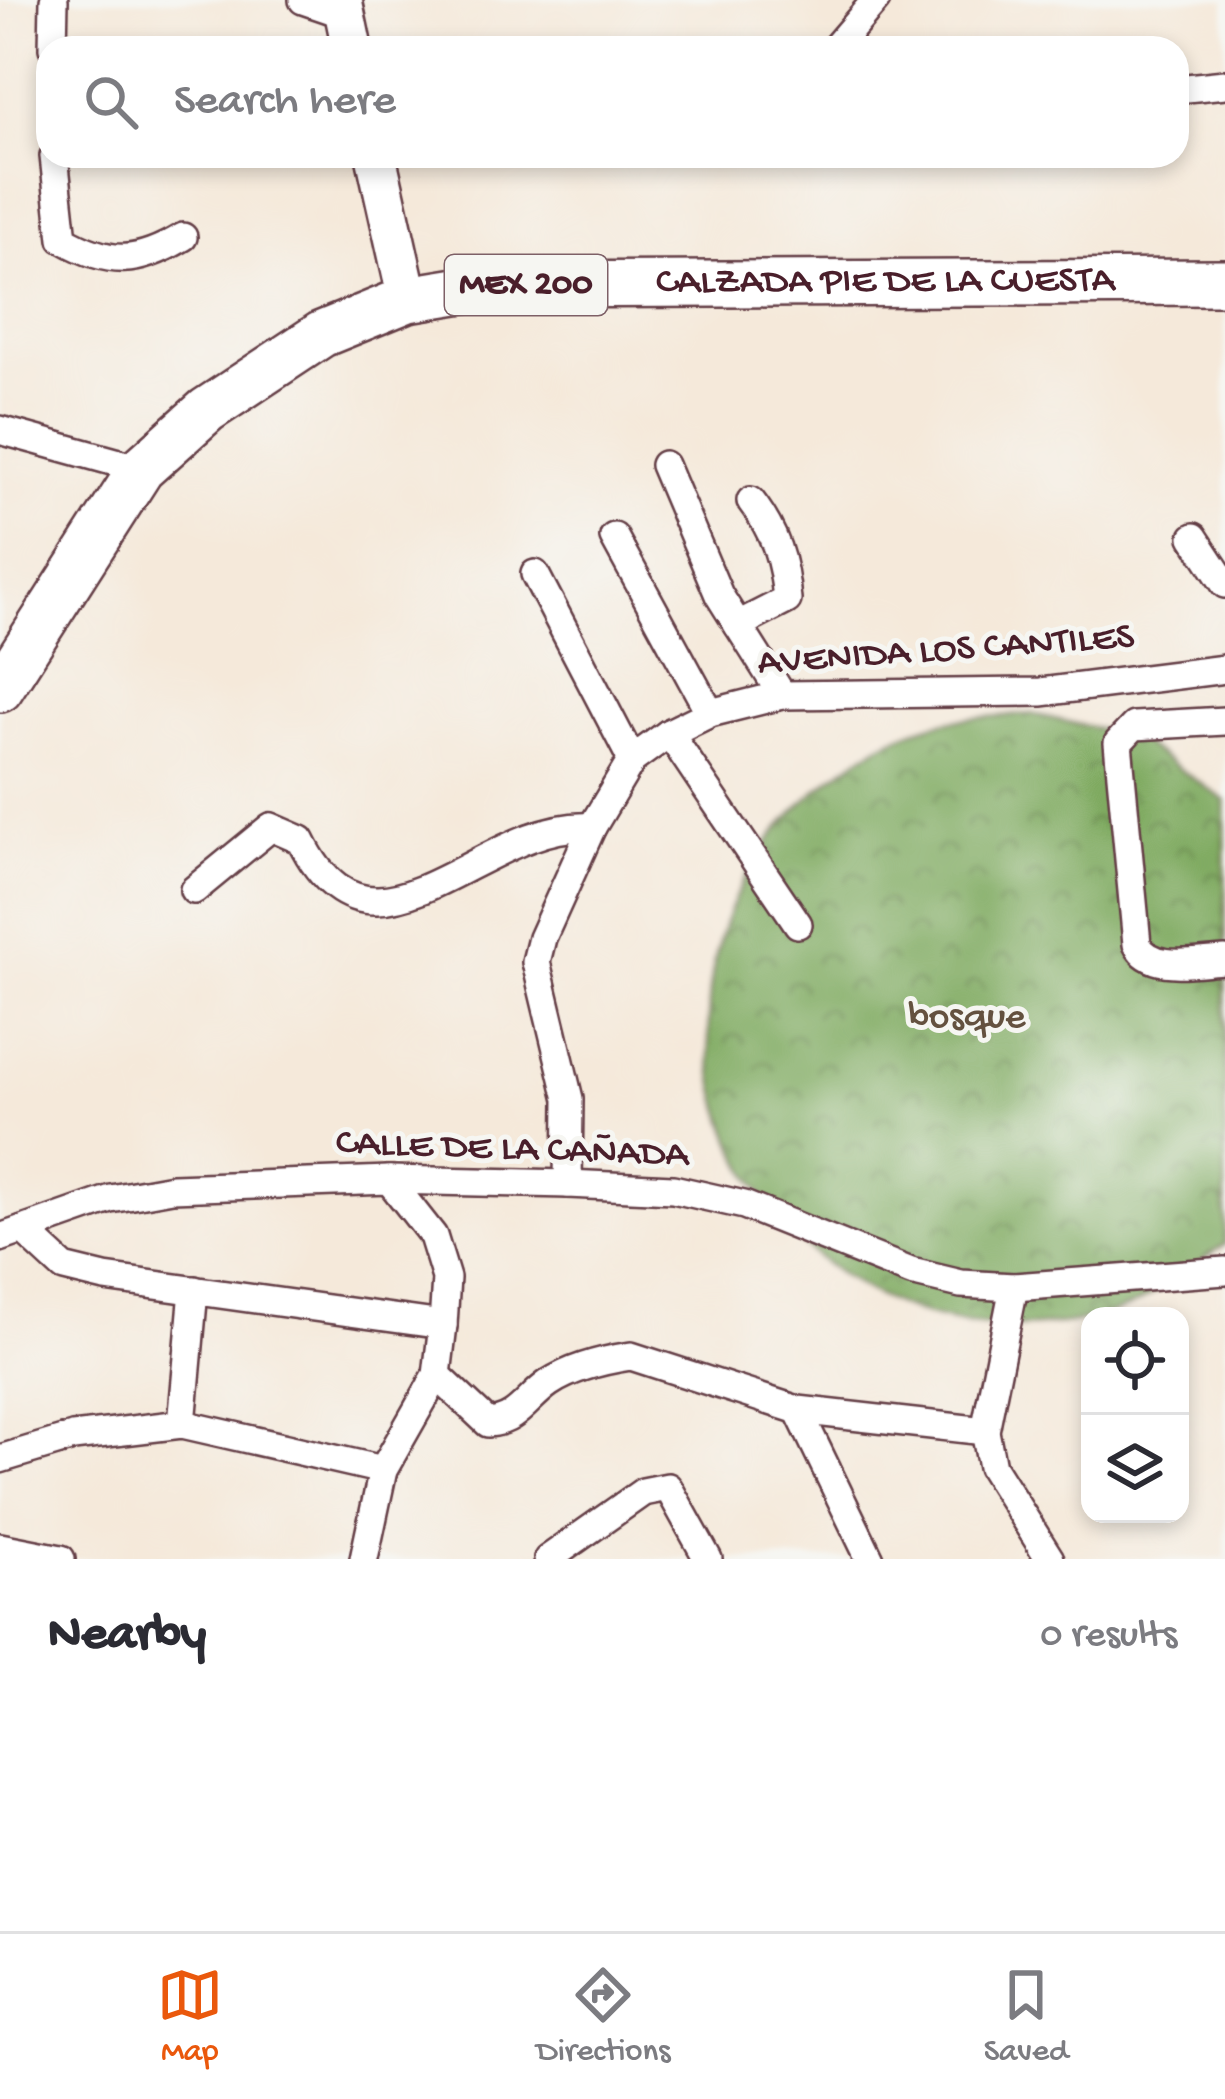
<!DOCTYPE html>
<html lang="en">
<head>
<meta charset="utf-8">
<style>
  :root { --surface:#fff; --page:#f7f7f7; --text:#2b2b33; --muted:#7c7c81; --line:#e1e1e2; --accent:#ea580c }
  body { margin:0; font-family:"Gochi Hand",sans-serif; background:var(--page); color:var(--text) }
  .controls { position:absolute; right:36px; bottom:36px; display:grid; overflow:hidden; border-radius:24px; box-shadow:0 6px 18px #0003 }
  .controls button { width:108px; height:108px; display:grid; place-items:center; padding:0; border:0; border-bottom:3px solid var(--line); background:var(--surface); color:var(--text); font:60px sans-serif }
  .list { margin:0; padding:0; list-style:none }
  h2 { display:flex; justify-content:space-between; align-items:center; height:156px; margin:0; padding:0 48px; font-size:51px }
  h2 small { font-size:39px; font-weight:400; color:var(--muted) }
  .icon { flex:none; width:66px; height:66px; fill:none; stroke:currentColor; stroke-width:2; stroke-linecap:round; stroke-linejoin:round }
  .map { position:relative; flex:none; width:1225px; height:1559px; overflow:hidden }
  .search { position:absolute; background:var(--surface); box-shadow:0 6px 18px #0003; left:36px; right:36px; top:36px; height:132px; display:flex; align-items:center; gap:30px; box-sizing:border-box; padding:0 42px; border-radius:36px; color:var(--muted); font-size:45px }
  .sheet { height:372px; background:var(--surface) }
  nav { display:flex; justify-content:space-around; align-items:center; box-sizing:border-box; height:168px; border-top:3px solid var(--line); background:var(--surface); font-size:33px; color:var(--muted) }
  nav a { display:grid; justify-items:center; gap:6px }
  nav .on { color:var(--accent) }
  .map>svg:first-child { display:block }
  .forest { fill:url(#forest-crowns); stroke:#646446; stroke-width:3 }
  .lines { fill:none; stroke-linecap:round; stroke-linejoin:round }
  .minor-casing { stroke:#643d45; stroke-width:32 }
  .secondary-casing { stroke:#643d45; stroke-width:44 }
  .primary-casing { stroke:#643d45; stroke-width:50 }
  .minor { stroke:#fff; stroke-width:27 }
  .secondary { stroke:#fff; stroke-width:39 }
  .primary { stroke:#fff; stroke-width:45 }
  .labels { text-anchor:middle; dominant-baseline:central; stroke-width:10; stroke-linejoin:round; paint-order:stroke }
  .shield { fill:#f6f6f2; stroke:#7e6067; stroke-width:3 }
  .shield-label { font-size:36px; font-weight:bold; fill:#4a1f2b }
  .street-label { font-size:39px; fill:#4a1f2b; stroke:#f6f6f2 }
  .park-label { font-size:39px; fill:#64513f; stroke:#f6f6f2 }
</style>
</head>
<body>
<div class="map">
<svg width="1225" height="1559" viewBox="0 0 1225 1559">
  <defs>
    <pattern id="forest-crowns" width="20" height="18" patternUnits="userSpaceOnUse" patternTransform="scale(3)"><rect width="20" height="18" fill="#7faa61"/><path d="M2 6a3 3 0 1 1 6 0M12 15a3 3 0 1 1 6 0" fill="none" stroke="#6a8a50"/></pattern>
  </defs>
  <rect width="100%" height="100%" fill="#f6f6f2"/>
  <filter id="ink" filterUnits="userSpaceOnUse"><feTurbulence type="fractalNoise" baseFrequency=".00833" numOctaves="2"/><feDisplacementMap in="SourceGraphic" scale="24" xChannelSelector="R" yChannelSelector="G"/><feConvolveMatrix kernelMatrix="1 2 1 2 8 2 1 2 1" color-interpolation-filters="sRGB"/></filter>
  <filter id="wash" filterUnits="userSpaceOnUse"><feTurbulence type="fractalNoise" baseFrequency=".004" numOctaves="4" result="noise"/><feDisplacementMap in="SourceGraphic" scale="48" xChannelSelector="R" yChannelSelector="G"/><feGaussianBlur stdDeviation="2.7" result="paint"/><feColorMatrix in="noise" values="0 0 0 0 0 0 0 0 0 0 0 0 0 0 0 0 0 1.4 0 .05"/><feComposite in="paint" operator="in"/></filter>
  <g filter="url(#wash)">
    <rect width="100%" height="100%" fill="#f5e9da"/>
    <path class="forest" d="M 1032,714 L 1131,736 L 1225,800 L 1225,1244 C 1198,1262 1171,1285 1143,1300 C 1099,1324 1040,1329 992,1326 C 728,1308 612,986 803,803 C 838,769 884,737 933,724 C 964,716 1001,717 1032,714 Z"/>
  </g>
  <g filter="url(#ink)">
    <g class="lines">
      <defs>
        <g id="minor">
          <polyline points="303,0 344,14"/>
          <polyline points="53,48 54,0"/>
          <polyline points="835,48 876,0"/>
          <polyline points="1177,89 1225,84"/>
          <path d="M 54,156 L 63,239 C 110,266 138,264 183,237"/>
          <polyline points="0,430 141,469"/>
          <polyline points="664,465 719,595 782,695"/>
          <polyline points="614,537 710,713"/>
          <polyline points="1194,537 1225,584"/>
          <polyline points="535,574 632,760"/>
          <path d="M 738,625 L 787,600 C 784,561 775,532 751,501"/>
          <path d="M 1225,721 L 1134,726 L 1118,743 L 1137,944 C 1151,973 1197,961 1225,960"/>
          <polyline points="669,733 798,924"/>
          <path d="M 194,890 L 271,827 L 301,840 C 372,986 481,819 592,827"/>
          <polyline points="568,1184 569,1099 536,962 542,938 592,827 632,760 669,733 710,713 782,695 1041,692 1225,669"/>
          <polyline points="23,1230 64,1268 105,1278 443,1325"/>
          <polyline points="0,1238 111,1199 172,1188 389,1180 568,1184 673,1189 744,1205 911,1272 961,1284 1014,1287 1225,1271"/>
          <polyline points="1014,1287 985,1431 992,1467 1050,1559"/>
          <path d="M 437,1375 L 488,1423 C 518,1421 526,1399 549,1383 C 572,1368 604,1360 631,1356 L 798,1410 L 985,1431"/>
          <polyline points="798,1410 870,1559"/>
          <polyline points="182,1424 194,1290"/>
          <polyline points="0,1459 73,1437 182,1424 383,1470"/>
          <polyline points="0,1547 61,1559"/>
          <polyline points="364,1559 383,1470 437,1375 443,1325 446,1278 433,1236 389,1180"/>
          <polyline points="548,1559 643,1492 668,1487 708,1559"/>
        </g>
        <g id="secondary">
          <polyline points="342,0 352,48"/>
          <polyline points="376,156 408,299"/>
        </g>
        <g id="primary">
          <path id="s1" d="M 0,689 L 141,469 L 207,410 L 322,334 L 408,299 L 494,285 L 1225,282"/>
        </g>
      </defs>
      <use href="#minor" class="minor-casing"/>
      <use href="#secondary" class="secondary-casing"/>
      <use href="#primary" class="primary-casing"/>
      <use href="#minor" class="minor"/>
      <use href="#secondary" class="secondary"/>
      <use href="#primary" class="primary"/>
    </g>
  </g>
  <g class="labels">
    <rect class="shield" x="445" y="255" width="162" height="60" rx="9"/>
    <g class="shield-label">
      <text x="526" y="285">MEX 200</text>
    </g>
    <g class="street-label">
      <text stroke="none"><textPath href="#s1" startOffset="1059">CALZADA PIE DE LA CUESTA</textPath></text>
      <text transform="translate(946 652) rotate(-4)">AVENIDA LOS CANTILES</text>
      <text transform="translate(512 1151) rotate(2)">CALLE DE LA CAÑADA</text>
    </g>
    <g class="park-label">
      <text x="967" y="1019">bosque</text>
    </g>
  </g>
</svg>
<div class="controls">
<button><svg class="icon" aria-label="locate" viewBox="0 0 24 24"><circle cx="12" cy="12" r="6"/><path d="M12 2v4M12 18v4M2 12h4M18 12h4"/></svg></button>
<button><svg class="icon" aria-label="layers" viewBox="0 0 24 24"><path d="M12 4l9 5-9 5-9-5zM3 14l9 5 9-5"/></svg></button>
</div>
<div class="search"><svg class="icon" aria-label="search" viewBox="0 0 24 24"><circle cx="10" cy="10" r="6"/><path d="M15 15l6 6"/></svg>Search here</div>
</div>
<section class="sheet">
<h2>Nearby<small>0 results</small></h2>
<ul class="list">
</ul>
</section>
<nav>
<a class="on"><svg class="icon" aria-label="map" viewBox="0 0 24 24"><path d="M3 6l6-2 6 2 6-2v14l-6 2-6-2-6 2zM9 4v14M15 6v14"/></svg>Map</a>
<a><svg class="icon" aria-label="directions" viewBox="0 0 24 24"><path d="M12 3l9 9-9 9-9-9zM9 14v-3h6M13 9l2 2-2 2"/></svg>Directions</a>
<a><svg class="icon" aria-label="saved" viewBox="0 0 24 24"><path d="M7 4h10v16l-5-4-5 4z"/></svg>Saved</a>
</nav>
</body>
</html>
